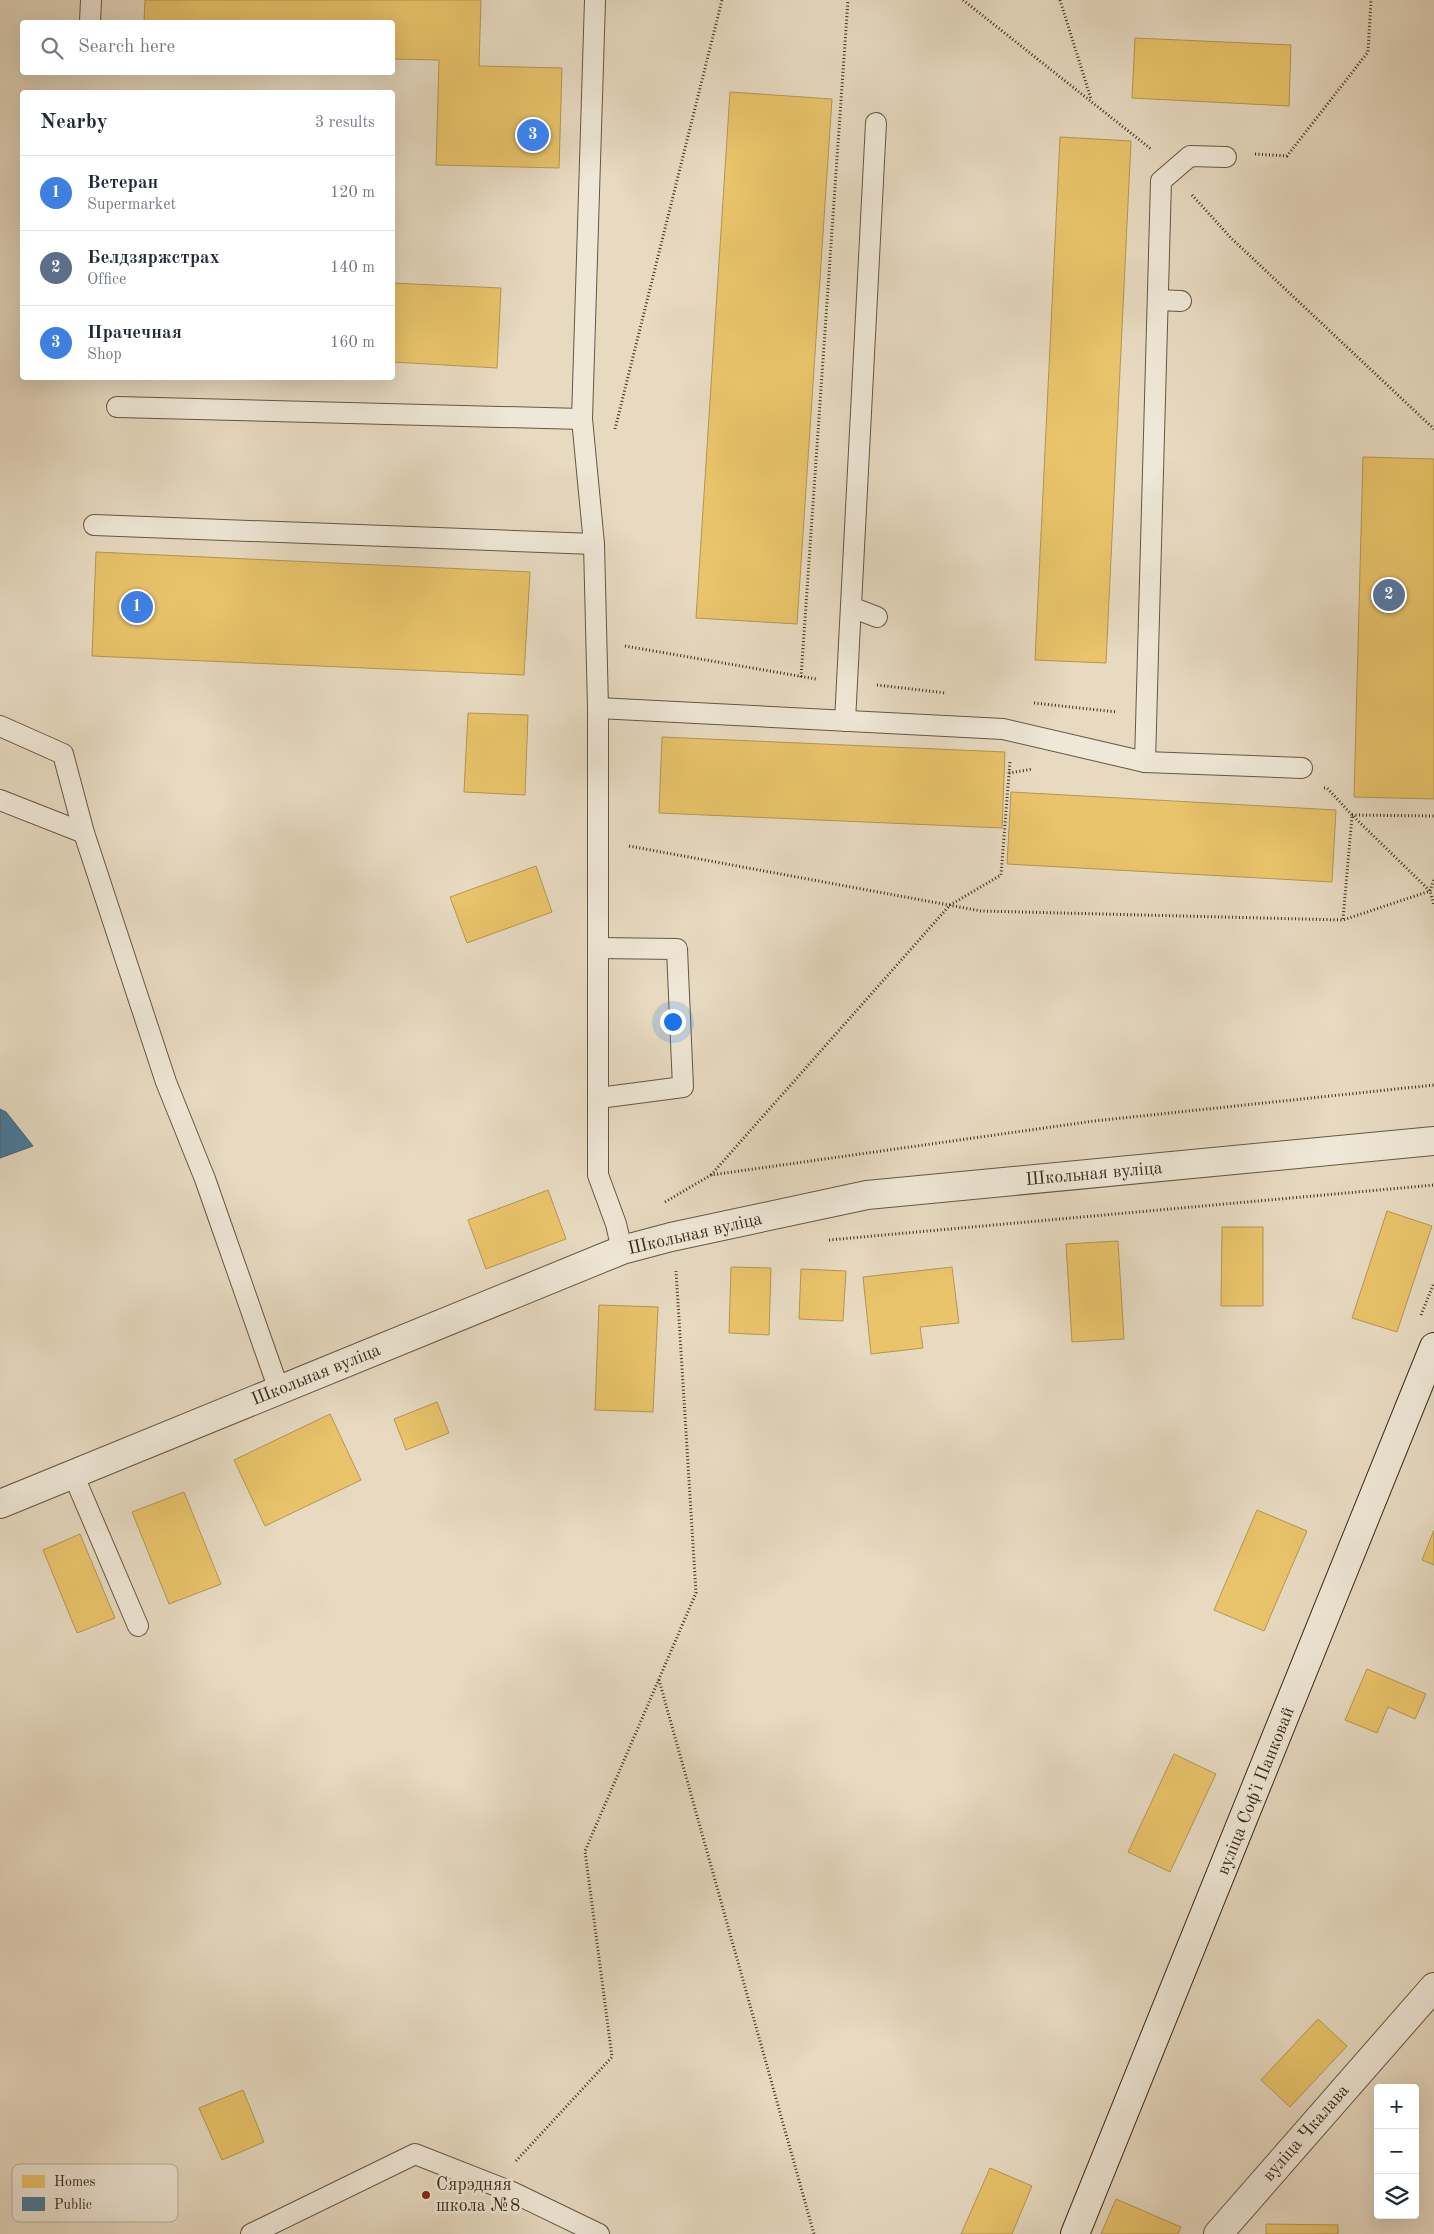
<!DOCTYPE html>
<html lang="en">
<head>
<meta charset="utf-8">
<style>
  :root { --surface:#fff; --page:#f2f2f3; --text:#1f2937; --muted:#747a83; --line:#e0e1e3; --accent:#db2777 }
  body { margin:0; font-family:"Old Standard TT",serif; background:var(--page); color:var(--text) }
  .controls { position:absolute; right:15px; bottom:15px; display:grid; overflow:hidden; border-radius:5px; box-shadow:0 5px 20px #0002 }
  .controls button { width:45px; height:45px; display:grid; place-items:center; padding:0; border:0; border-bottom:1px solid var(--line); background:var(--surface); color:var(--text); font:25px sans-serif }
  .you { position:absolute; left:672px; top:1021px; width:18px; height:18px; margin:-12px; border:4px solid #fff; border-radius:50%; background:#1a73e8; box-shadow:0 0 0 8px #1a73e833 }
  .badge { display:grid; place-items:center; width:32px; height:32px; border-radius:50%; background:var(--accent); color:#fff; font-size:16px; font-weight:700 }
  .pin { position:absolute; translate:-50% -50%; border:2px solid #fff; box-shadow:0 1px 5px #0006 }
  .list { margin:0; padding:0; list-style:none }
  h2 { display:flex; justify-content:space-between; align-items:center; height:65px; margin:0; padding:0 20px; font-size:21px }
  h2 small { font-size:16px; font-weight:400; color:var(--muted) }
  .list li { display:grid; grid-template-columns:32px 1fr auto; gap:15px; align-items:center; box-sizing:border-box; height:75px; padding:0 20px; border-top:1px solid var(--line) }
  .list b { display:block; font-size:19px; white-space:nowrap }
  .list p { margin:0; font-size:16px; white-space:nowrap; color:var(--muted) }
  .list em { font-size:16px; font-style:normal; color:var(--muted) }
  .icon { flex:none; width:28px; height:28px; fill:none; stroke:currentColor; stroke-width:2; stroke-linecap:round; stroke-linejoin:round }
  .map { position:relative; flex:none; width:1434px; height:2234px; overflow:hidden }
  .search { position:absolute; background:var(--surface); box-shadow:0 5px 20px #0002; left:20px; top:20px; width:375px; height:55px; display:flex; align-items:center; gap:12px; box-sizing:border-box; padding:0 18px; border-radius:5px; color:var(--muted); font-size:19px }
  .panel { position:absolute; background:var(--surface); box-shadow:0 5px 20px #0002; left:20px; top:90px; width:375px; height:290px; border-radius:5px }
  .map>svg:first-child { display:block }
  .homes { fill:#e9c46a; stroke:#b59652 }
  .public { fill:#457b9d; stroke:#426375 }
  .lines { fill:none; stroke-linecap:round; stroke-linejoin:round }
  .service-casing { stroke:#665743; stroke-width:22 }
  .minor-casing { stroke:#665743; stroke-width:30 }
  .tertiary-casing { stroke:#665743; stroke-width:30 }
  .secondary-casing { stroke:#3b2b19; stroke-width:30 }
  .path { stroke:#3b2b19; stroke-width:3; stroke-dasharray:1 2.5; stroke-linecap:butt }
  .service { stroke:#efe7d7; stroke-width:20 }
  .minor { stroke:#efe7d7; stroke-width:28 }
  .tertiary { stroke:#efe7d7; stroke-width:28 }
  .secondary { stroke:#efe7d7; stroke-width:28 }
  .poi-dot { fill:#8f2418; stroke:#efe7d7; stroke-width:2 }
  .labels { text-anchor:middle; dominant-baseline:central; stroke-width:5; stroke-linejoin:round; paint-order:stroke }
  .street-label { font-size:18px; fill:#3b2b19; stroke:#efe7d7 }
  .poi-label { font-size:18px; fill:#3b2b19; stroke:#efe7d7; text-anchor:start }
  .key { fill:#efe7d7; stroke:#b9af9e; stroke-width:1 }
  .key-label { font-size:14px; fill:#3b2b19 }
</style>
</head>
<body>
<div class="map">
<svg width="1434" height="2234" viewBox="0 0 1434 2234">
  <rect width="100%" height="100%" fill="#e7dac1"/>
  <filter id="stains"><feTurbulence type="fractalNoise" baseFrequency=".004" numOctaves="4"/><feColorMatrix values="0 0 0 0 .2 0 0 0 0 .09 0 0 0 0 .02 0 0 0 .5 -.17"/></filter>
  <radialGradient id="worn" r=".72"><stop offset=".6" stop-color="#630" stop-opacity="0"/><stop offset="1" stop-color="#630" stop-opacity=".3"/></radialGradient>
  <g class="homes">
    <polygon points="145,0 481,0 479,66 562,68 559,168 436,165 439,60 392,59 392,22 144,22"/>
    <polygon points="1135,38 1291,45 1289,106 1132,98"/>
    <polygon points="730,92 832,99 797,624 696,618"/>
    <polygon points="1060,137 1131,141 1106,663 1035,660"/>
    <polygon points="392,283 501,288 497,368 392,362"/>
    <polygon points="1363,457 1434,459 1434,799 1354,797"/>
    <polygon points="96,552 530,572 524,675 92,656"/>
    <polygon points="468,713 528,715 525,795 464,792"/>
    <polygon points="662,737 1005,752 1002,828 659,813"/>
    <polygon points="1011,792 1336,810 1332,882 1007,864"/>
    <polygon points="536,866 552,912 467,943 450,897"/>
    <polygon points="548,1190 566,1239 486,1269 468,1220"/>
    <polygon points="1387,1211 1432,1226 1397,1332 1352,1318"/>
    <polygon points="1222,1227 1263,1227 1263,1306 1221,1306"/>
    <polygon points="1118,1241 1124,1339 1072,1342 1066,1244"/>
    <polygon points="731,1267 771,1268 769,1335 729,1333"/>
    <polygon points="952,1267 959,1323 920,1327 923,1348 871,1354 863,1277"/>
    <polygon points="801,1269 846,1271 843,1321 799,1319"/>
    <polygon points="599,1305 658,1307 653,1412 595,1410"/>
    <polygon points="437,1402 449,1433 406,1450 394,1419"/>
    <polygon points="330,1414 361,1480 265,1526 234,1460"/>
    <polygon points="184,1492 221,1584 169,1604 132,1512"/>
    <polygon points="1257,1510 1307,1531 1264,1631 1214,1610"/>
    <polygon points="1434,1530 1434,1565 1422,1560"/>
    <polygon points="80,1534 115,1618 77,1633 43,1550"/>
    <polygon points="1367,1669 1426,1694 1415,1719 1388,1707 1377,1733 1345,1720"/>
    <polygon points="1174,1754 1216,1774 1170,1872 1128,1852"/>
    <polygon points="1318,2019 1347,2046 1290,2107 1261,2080"/>
    <polygon points="243,2090 264,2142 222,2160 199,2108"/>
    <polygon points="990,2168 1032,2186 1012,2234 961,2234"/>
    <polygon points="1116,2199 1181,2227 1178,2234 1101,2234"/>
    <polygon points="1266,2224 1338,2225 1338,2234 1266,2234"/>
  </g>
  <polygon class="public" points="0,1109 6,1112 33,1146 0,1158"/>
  <g class="lines">
    <defs>
      <g id="service">
        <polyline points="595,0 582,419 594,544 598,708 598,1175 616,1224 622,1250"/>
        <polyline points="90,22 91,0"/>
        <polyline points="1158,300 1181,301"/>
        <polyline points="117,407 582,419"/>
        <polyline points="94,525 594,544"/>
        <polyline points="851,607 877,617"/>
        <polyline points="598,708 1003,729 1145,762 1161,181 1190,156 1226,157"/>
        <polyline points="845,721 876,123"/>
        <polyline points="0,726 63,754 84,833 166,1082 205,1179 279,1390"/>
        <polyline points="1145,762 1302,768"/>
        <polyline points="0,800 84,833"/>
        <polyline points="598,948 677,949 683,1087 599,1098"/>
        <polyline points="73,1474 138,1626"/>
        <polyline points="251,2234 415,2154 512,2192 599,2234"/>
      </g>
      <polyline id="minor" points="1218,2234 1434,1987"/>
      <polyline id="tertiary" points="0,1504 622,1250 671,1237 867,1195 1434,1141"/>
      <polyline id="secondary" points="1075,2234 1434,1347"/>
    </defs>
    <use href="#service" class="service-casing"/>
    <use href="#minor" class="minor-casing"/>
    <use href="#tertiary" class="tertiary-casing"/>
    <use href="#secondary" class="secondary-casing"/>
    <g class="path">
      <polyline points="963,0 1151,149"/>
      <polyline points="1060,0 1091,99"/>
      <polyline points="1255,154 1287,156 1368,52 1371,0"/>
      <polyline points="1192,195 1231,238 1434,429"/>
      <polyline points="615,429 722,0"/>
      <polyline points="625,646 816,679"/>
      <polyline points="801,677 848,0"/>
      <polyline points="877,685 946,693"/>
      <polyline points="1034,703 1117,712"/>
      <polyline points="1009,773 1033,769"/>
      <polyline points="1324,788 1327,788 1352,815 1430,891 1434,906"/>
      <polyline points="1352,815 1434,816"/>
      <polyline points="629,846 981,911 1343,920 1430,891"/>
      <polyline points="1430,891 1434,879"/>
      <polyline points="1343,919 1352,816"/>
      <polyline points="711,1175 950,905 1001,875 1010,761"/>
      <polyline points="665,1202 711,1175 1094,1121 1434,1085"/>
      <polyline points="829,1240 1434,1185"/>
      <polyline points="1421,1315 1434,1283"/>
      <polyline points="659,1680 814,2234"/>
      <polyline points="516,2161 612,2057 585,1851 696,1593 676,1271"/>
    </g>
    <use href="#service" class="service"/>
    <use href="#minor" class="minor"/>
    <use href="#tertiary" class="tertiary"/>
    <use href="#secondary" class="secondary"/>
  </g>
  <circle class="poi-dot" cx="426" cy="2195" r="5"/>
  <g class="labels">
    <g class="street-label">
      <text transform="translate(1094 1174) rotate(-5)">Школьная вуліца</text>
      <text transform="translate(695 1234) rotate(-13)">Школьная вуліца</text>
      <text transform="translate(316 1375) rotate(-22)">Школьная вуліца</text>
      <text transform="translate(1256 1791) rotate(-68)">вуліца Софʼі Панковай</text>
      <text transform="translate(1306 2133) rotate(-49)">вуліца Чкалава</text>
    </g>
    <g class="poi-label">
      <text x="436" y="2185">Сярэдняя<tspan x="436" dy="21">школа №8</tspan></text>
    </g>
  </g>
  <rect x="12" y="2164" width="166" height="58" rx="8" class="key"/>
  <rect x="22" y="2175" width="23" height="13" fill="#e9c46a"/>
  <rect x="22" y="2197" width="23" height="14" fill="#457b9d"/>
  <g class="key-label">
    <text x="54" y="2186">Homes</text>
    <text x="54" y="2209">Public</text>
  </g>
  <rect width="100%" height="100%" filter="url(#stains)"/>
  <rect width="100%" height="100%" fill="url(#worn)"/>
</svg>
<div class="controls">
<button>+</button>
<button>−</button>
<button><svg class="icon" aria-label="layers" viewBox="0 0 24 24"><path d="M12 4l9 5-9 5-9-5zM3 14l9 5 9-5"/></svg></button>
</div>
<div class="you"></div>
<div class="pin badge" style="left:137px;top:607px;background:#3f7fe0">1</div>
<div class="pin badge" style="left:1389px;top:595px;background:#5c6f8a">2</div>
<div class="pin badge" style="left:533px;top:135px;background:#3f7fe0">3</div>
<div class="search"><svg class="icon" aria-label="search" viewBox="0 0 24 24"><circle cx="10" cy="10" r="6"/><path d="M15 15l6 6"/></svg>Search here</div>
<section class="panel">
<h2>Nearby<small>3 results</small></h2>
<ul class="list">
<li><span class="badge" style="background:#3f7fe0">1</span><div><b>Ветеран</b><p>Supermarket</p></div><em>120 m</em></li>
<li><span class="badge" style="background:#5c6f8a">2</span><div><b>Белдзяржстрах</b><p>Office</p></div><em>140 m</em></li>
<li><span class="badge" style="background:#3f7fe0">3</span><div><b>Прачечная</b><p>Shop</p></div><em>160 m</em></li>
</ul>
</section>
</div>
</body>
</html>
